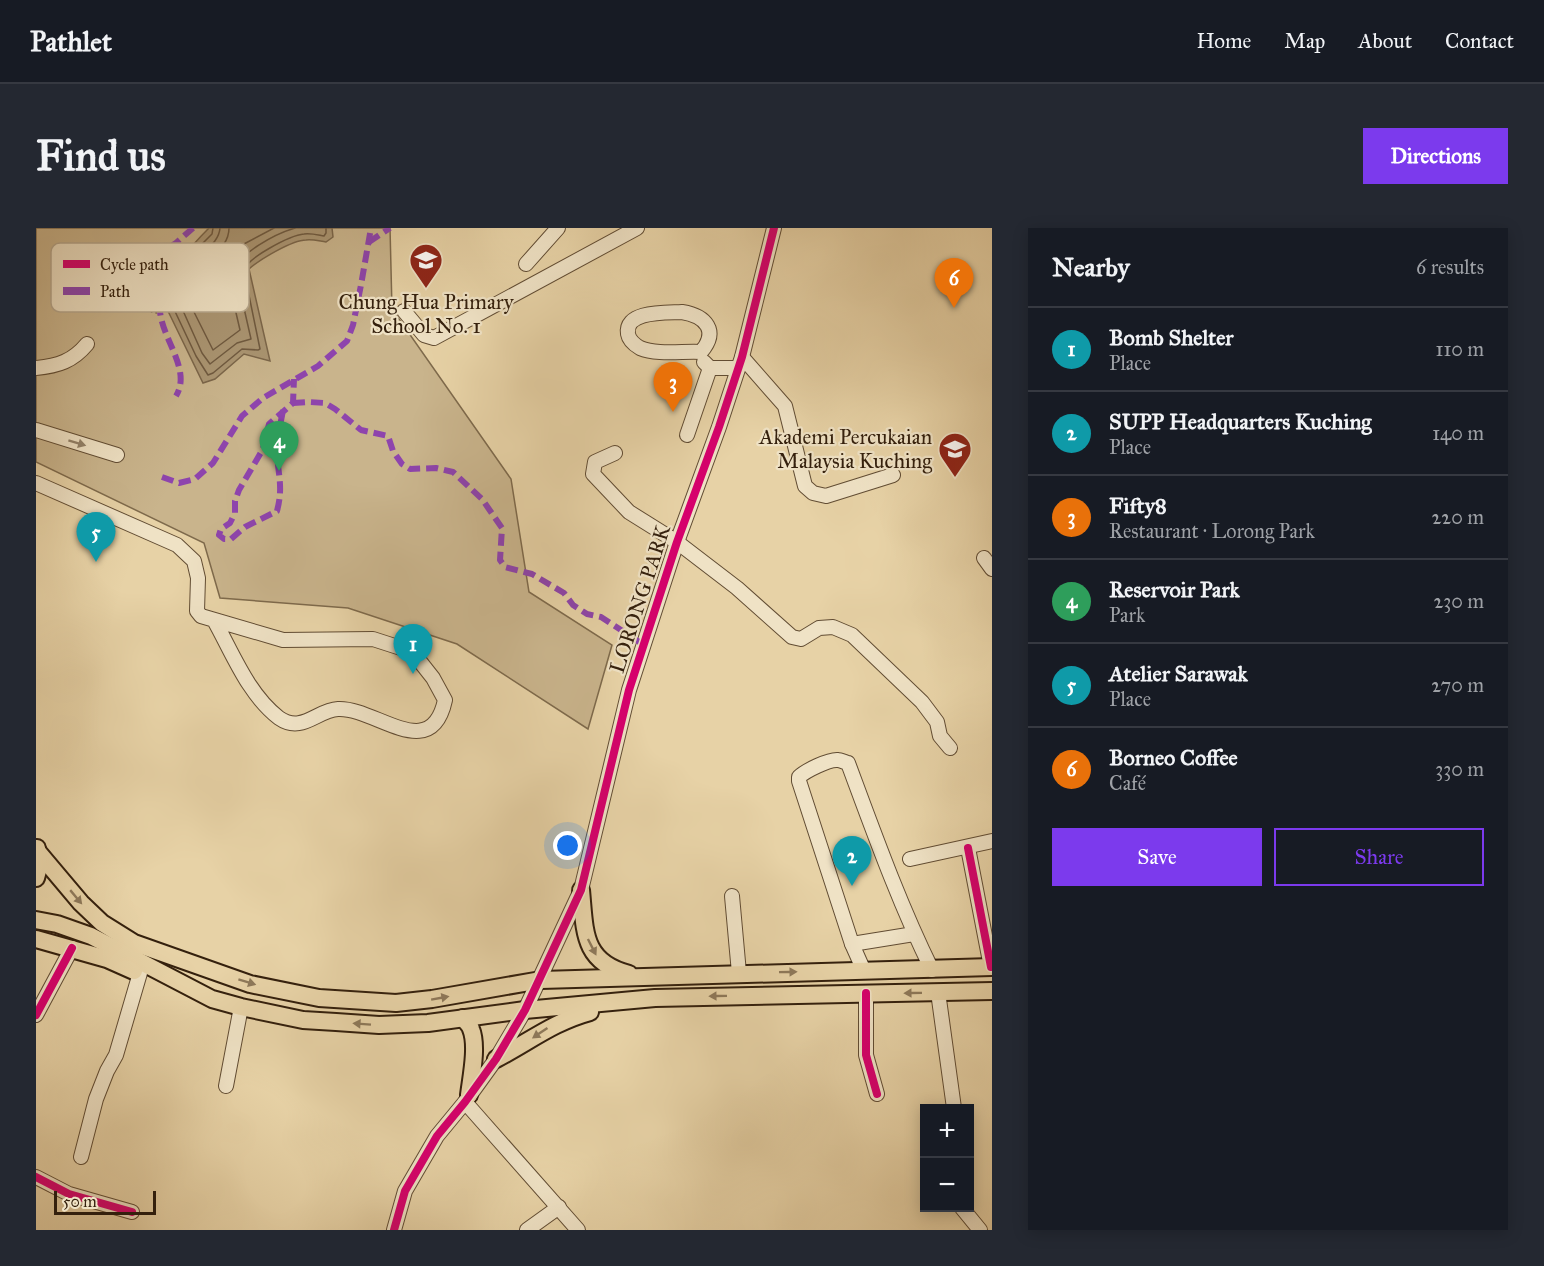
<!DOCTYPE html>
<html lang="en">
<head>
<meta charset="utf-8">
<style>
  :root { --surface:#171b24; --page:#242831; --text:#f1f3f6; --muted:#9ea1a6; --line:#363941; --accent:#7c3aed }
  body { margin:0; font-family:"IM FELL Great Primer",serif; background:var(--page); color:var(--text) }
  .controls { position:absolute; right:18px; bottom:18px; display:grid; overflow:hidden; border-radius:0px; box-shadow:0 3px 15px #0003 }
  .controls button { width:54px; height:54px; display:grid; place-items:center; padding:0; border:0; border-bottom:2px solid var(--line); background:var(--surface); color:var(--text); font:30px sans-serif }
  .scale { position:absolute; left:18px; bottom:15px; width:102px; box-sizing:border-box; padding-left:6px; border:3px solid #34200d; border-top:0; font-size:16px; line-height:21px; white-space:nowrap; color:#34200d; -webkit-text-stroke:4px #efe2c5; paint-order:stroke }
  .you { position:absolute; left:532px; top:618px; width:21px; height:21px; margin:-15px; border:4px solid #fff; border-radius:50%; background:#1a73e8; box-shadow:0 0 0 9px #1a73e833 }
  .badge { display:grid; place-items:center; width:39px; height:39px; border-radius:50%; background:var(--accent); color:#fff; font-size:20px; font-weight:700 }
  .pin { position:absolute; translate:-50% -50px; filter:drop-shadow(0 2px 3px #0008) }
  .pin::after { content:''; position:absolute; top:32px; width:21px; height:18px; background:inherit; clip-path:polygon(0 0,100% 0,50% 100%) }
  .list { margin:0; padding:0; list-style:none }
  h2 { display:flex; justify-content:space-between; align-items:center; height:78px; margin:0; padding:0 24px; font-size:26px }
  h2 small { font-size:20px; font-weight:400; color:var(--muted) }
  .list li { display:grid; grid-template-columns:39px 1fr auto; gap:18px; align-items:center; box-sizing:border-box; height:84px; padding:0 24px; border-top:2px solid var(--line) }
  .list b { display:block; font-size:22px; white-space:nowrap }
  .list p { margin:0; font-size:20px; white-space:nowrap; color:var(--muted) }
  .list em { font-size:20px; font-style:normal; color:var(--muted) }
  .actions { display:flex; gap:12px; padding:18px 24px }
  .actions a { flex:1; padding:14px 0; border:2px solid var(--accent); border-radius:0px; text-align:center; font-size:21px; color:var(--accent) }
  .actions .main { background:var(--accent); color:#fff }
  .map { position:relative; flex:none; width:956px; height:1002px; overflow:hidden; border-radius:0px }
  header { display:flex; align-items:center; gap:36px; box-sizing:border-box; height:84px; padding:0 30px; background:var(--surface); border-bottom:2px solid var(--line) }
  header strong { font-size:28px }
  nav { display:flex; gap:33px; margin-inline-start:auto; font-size:21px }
  .intro { display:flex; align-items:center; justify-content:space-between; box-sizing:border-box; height:144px; padding:0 36px }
  h1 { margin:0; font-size:42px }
  .button { padding:15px 27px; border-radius:0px; background:var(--accent); color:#fff; font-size:21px; font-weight:700 }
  main { display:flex; gap:36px; padding:0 36px }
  aside { flex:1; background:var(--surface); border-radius:0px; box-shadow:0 3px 15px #0003 }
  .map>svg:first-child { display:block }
  .green { fill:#c9b48c; stroke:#7e6a4c; stroke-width:1.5 }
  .water { fill:#aa9572; stroke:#7b664a; stroke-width:1.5 }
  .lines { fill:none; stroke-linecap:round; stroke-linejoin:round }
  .shore { stroke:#6f5a40; stroke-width:1.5 }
  .minor-casing { stroke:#614c33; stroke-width:16 }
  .major-casing { stroke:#34200d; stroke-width:20 }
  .path { stroke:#34200d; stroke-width:2; stroke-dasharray:1.5 3; stroke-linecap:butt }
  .minor { stroke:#efe2c5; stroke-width:14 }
  .major { stroke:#e7d2a6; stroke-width:16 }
  .quiet { stroke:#8e44ad; stroke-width:6; stroke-dasharray:12 6; stroke-linecap:butt }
  .cycleway-casing { stroke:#efe2c5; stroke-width:11 }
  .cycleway { stroke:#d6006c; stroke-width:8 }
  .oneway { fill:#928169 }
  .oneway2 { fill:#8e795a }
  .labels { text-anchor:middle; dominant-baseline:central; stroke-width:4.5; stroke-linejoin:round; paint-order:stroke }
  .poi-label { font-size:21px; fill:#34200d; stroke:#efe2c5 }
  .street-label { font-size:21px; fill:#34200d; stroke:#efe2c5 }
  .key { fill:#efe2c5; stroke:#b7a88e; stroke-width:1.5 }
  .key-label { font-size:16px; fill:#34200d }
</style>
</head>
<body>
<header>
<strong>Pathlet</strong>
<nav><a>Home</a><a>Map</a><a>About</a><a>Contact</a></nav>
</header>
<div class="intro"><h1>Find us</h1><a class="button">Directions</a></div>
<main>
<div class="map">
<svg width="956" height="1002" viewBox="0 0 956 1002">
  <rect width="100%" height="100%" fill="#e7d2a6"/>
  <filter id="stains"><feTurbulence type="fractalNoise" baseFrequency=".00333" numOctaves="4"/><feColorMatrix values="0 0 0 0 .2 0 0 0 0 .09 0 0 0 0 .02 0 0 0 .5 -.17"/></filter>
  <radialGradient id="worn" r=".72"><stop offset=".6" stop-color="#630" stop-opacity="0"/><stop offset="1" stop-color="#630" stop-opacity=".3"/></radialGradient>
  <polygon class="green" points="0,0 354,0 356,81 475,251 493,364 576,417 552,501 421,416 312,380 184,370 168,315 0,234"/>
  <path class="water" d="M 173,0 L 296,0 L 297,9 L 290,14 C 283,13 276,11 270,12 C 256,12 223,32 213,41 L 234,133 L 208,126 L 179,151 L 167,155 L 130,79 C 136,40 146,27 173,0 Z"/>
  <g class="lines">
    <g class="shore">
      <path d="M 177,0 L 176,6 L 153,29 L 145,44 L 136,77 L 160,128 L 172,147 L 177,145 L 206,121 L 222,122 L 224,121 L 208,43 C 210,30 255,7 268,6 C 275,5 282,7 288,8 L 290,5 L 290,0"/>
      <path d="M 184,0 C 183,15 167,23 159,34 C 150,46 146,62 144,76 L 166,125 L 174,136 L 201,115 L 215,111 L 200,45 C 200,25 242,5 259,0"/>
      <path d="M 193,0 C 193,18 177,26 167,38 C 160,48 156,62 153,74 L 177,122 L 204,102 L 191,46 L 192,34 L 206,17 L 238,0"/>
    </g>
    <defs>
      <g id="minor">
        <polyline points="490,36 522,0"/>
        <polyline points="368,83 388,107 398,110 601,0"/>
        <path d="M 646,84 C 670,88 683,103 665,124 C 646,123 621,127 604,120 C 599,117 593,112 592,106 C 588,82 632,85 646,84 Z"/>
        <polyline points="706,129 749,178 769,258 777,265 790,268 857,247"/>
        <polyline points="668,134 674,140 702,140"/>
        <path d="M 0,140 C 22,138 37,133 51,116"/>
        <polyline points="0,202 81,227"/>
        <polyline points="651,207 674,140"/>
        <polyline points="579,225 559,234 557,246 593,284 641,314 701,360 756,409 765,411 783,400 797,399 816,407 886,474 901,494 904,508 914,520"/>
        <path d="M 0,255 L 141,317 L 158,333 L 162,350 L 161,383 L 165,388 L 247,412 L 337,411 L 371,422 L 382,431 L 397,450 L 409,472 C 395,537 339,479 302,481 C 281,482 266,506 243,490 C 212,466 197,426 178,392"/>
        <polyline points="948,330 956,341"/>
        <polyline points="932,620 955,739"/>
        <polyline points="874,631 956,613"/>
        <polyline points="696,668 703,745"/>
        <polyline points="816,716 878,706"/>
        <path d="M 828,743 L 816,716 L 763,553 L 763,549 C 769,543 793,531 802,532 C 804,532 811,535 812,535 C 838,605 863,675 896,742"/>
        <polyline points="902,764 918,880"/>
        <polyline points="830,765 830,827 841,866"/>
        <polyline points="0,787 36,720"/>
        <polyline points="190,858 205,779"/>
        <polyline points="429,874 542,1002"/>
        <polyline points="45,929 60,871 71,843 80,827 104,745"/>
        <polyline points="0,949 33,966 96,984"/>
        <polyline points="926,980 944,1002"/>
        <polyline points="358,1002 369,963 401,908 429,874 460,831 489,782 545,662 593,462 641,314 683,199 706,129 738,0"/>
        <polyline points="491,1002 523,979"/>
      </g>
      <g id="major">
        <polyline points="2,624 45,675 66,695 98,715 214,756 283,770 360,775 396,771 505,752 956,739"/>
        <polyline points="0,650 3,639 1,620"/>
        <path d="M 545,662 C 549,703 546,734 593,746"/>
        <polyline points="0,692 21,696 55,708 176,771 205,779 267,792 300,794 343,797 392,795 489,782 619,770 956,763"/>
        <polyline points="0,711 71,731 98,743"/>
        <path d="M 427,790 C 429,793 434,797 435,801 C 442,818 435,850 433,867"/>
        <path d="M 460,831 C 493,814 517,794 554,784"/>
      </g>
    </defs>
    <use href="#minor" class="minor-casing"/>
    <use href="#major" class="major-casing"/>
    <polyline class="path" points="75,77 124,85"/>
    <use href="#minor" class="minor"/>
    <use href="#major" class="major"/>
    <g class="quiet">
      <polyline points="333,14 354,0"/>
      <path d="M 129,22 C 125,42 121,62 124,83 C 126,111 156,142 140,168"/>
      <polyline points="77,56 83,42 112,25 129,22 140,15 157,0"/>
      <polyline points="257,175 273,174 289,175 299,181 325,202 352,208 357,223 366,236 374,241 400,240 417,244 446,271 466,300 464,332 469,339 496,346 528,365 537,377 551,386 565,389 608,417"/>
      <path d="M 247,182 C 245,195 241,207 241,220 C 241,245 248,257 241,283 L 209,299 L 195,311 L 188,311 L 183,307 L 185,301 L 194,295 L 199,285 L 199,273 L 203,262 L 227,221 L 233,196 L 257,175 L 258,151"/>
      <polyline points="126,249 143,255 159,251 177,235 206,188 227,170 282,138 311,113 317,97 325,57 335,0"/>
    </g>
    <defs>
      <g id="cycleway">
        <polyline points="932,620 955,739"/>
        <polyline points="830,765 830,827 841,866"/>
        <polyline points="0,787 36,720"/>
        <polyline points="0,949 33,966 96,984"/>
        <polyline points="358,1002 369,963 401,908 429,874 460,831 489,782 545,662 593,462 641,314 683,199 706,129 738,0"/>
      </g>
    </defs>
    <use href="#cycleway" class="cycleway-casing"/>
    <use href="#cycleway" class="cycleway"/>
  </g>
  <defs><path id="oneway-solid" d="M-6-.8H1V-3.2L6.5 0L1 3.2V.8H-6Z" transform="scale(1.5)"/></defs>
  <use class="oneway" href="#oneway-solid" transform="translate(41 215) rotate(17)"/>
  <g class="oneway2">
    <use href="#oneway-solid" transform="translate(40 669) rotate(50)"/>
    <use href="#oneway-solid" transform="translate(556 719) rotate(63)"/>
    <use href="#oneway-solid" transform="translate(752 744) rotate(-1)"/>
    <use href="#oneway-solid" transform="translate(211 754) rotate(17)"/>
    <use href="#oneway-solid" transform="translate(877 765) rotate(179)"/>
    <use href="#oneway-solid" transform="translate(682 768) rotate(179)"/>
    <use href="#oneway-solid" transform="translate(404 770) rotate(-10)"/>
    <use href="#oneway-solid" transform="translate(326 796) rotate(-176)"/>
    <use href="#oneway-solid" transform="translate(504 805) rotate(146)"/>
  </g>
  <defs>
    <symbol id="school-pin" viewBox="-11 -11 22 30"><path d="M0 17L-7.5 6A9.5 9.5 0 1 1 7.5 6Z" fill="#8f2418" stroke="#efe2c5"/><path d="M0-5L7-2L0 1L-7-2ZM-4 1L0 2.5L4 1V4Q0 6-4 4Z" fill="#fff"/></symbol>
    <symbol id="university-pin" viewBox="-11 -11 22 30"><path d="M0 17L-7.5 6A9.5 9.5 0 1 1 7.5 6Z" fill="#8f2418" stroke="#efe2c5"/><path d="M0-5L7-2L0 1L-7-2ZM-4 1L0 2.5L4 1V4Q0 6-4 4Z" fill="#fff"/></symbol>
  </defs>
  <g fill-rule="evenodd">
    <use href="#school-pin" x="371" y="13" width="38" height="52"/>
    <use href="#university-pin" x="900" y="202" width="38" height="52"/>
  </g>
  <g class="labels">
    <g class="poi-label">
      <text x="390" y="74">Chung Hua Primary<tspan x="390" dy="24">School No. 1</tspan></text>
      <text x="896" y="209" text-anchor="end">Akademi Percukaian<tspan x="896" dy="24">Malaysia Kuching</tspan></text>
    </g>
    <g class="street-label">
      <text transform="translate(604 371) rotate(-72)">LORONG PARK</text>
    </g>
  </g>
  <rect x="15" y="15" width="198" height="69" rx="9" class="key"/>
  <rect x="27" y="32" width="27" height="8" fill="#d6006c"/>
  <rect x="27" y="59" width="27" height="8" fill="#8e44ad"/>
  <g class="key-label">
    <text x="64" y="42">Cycle path</text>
    <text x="64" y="69">Path</text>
  </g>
  <rect width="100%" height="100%" filter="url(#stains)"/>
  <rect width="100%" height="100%" fill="url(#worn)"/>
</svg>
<div class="controls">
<button>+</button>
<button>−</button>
</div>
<div class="scale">50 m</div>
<div class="you"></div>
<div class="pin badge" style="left:377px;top:446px;background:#0f9aa8">1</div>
<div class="pin badge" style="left:816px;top:658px;background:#0f9aa8">2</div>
<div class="pin badge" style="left:637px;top:184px;background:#e8710a">3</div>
<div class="pin badge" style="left:243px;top:243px;background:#2e9e5b">4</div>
<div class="pin badge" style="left:60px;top:334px;background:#0f9aa8">5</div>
<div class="pin badge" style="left:918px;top:80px;background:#e8710a">6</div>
</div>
<aside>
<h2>Nearby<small>6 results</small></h2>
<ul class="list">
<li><span class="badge" style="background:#0f9aa8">1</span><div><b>Bomb Shelter</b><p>Place</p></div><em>110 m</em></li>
<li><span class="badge" style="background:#0f9aa8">2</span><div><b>SUPP Headquarters Kuching</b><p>Place</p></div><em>140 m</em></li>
<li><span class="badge" style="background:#e8710a">3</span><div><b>Fifty8</b><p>Restaurant · Lorong Park</p></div><em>220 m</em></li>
<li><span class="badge" style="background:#2e9e5b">4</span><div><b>Reservoir Park</b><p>Park</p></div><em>230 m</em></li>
<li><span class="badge" style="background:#0f9aa8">5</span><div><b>Atelier Sarawak</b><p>Place</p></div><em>270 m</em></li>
<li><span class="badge" style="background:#e8710a">6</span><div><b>Borneo Coffee</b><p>Café</p></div><em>330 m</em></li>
</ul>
<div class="actions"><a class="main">Save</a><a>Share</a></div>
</aside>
</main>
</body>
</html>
